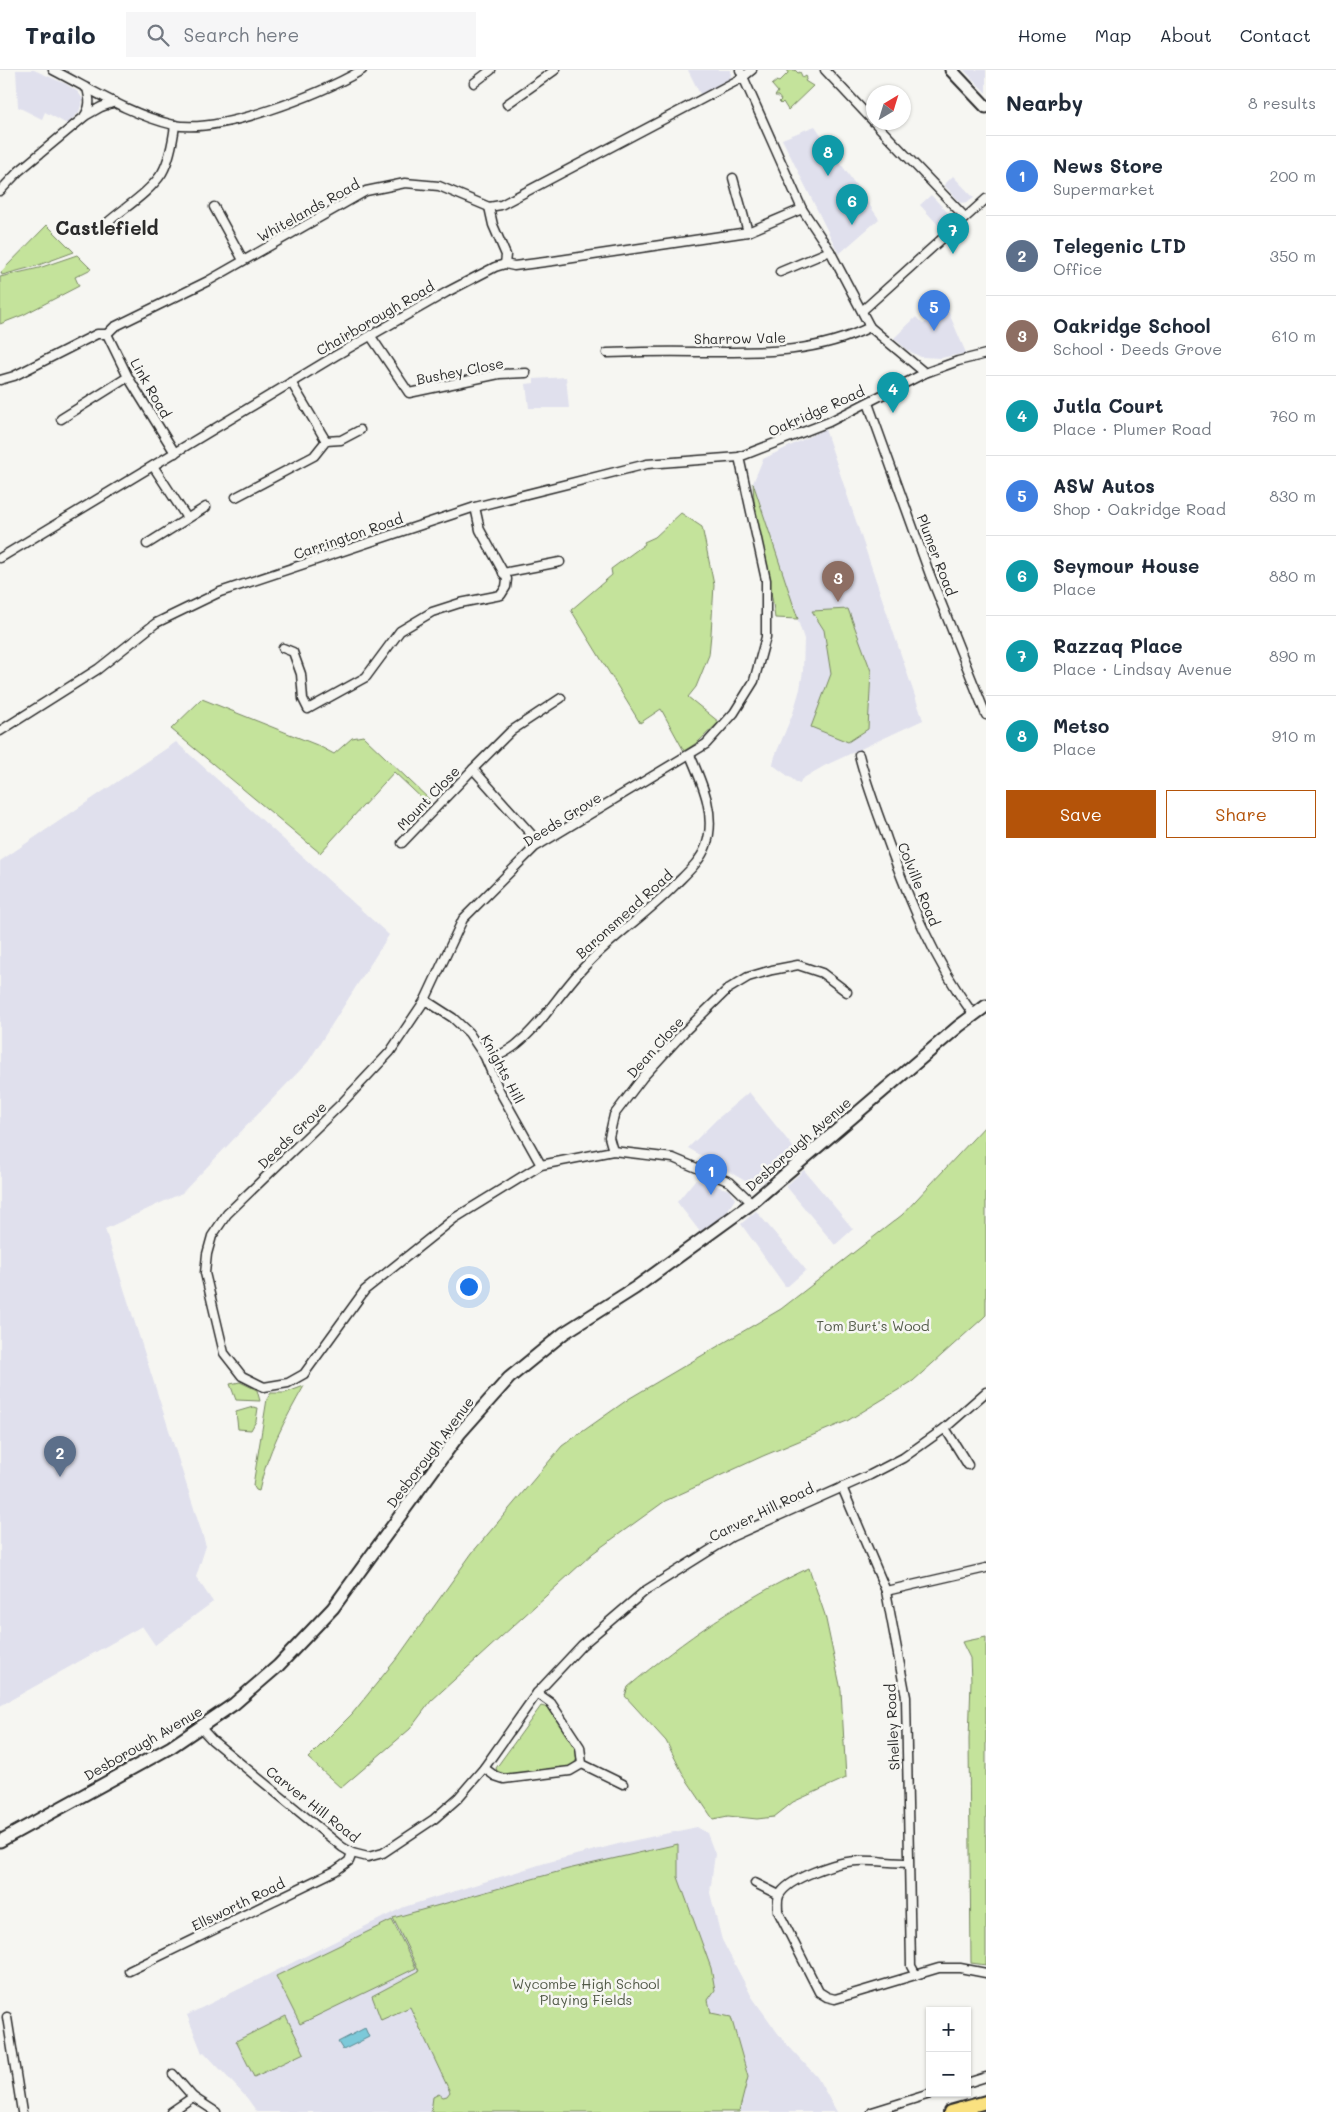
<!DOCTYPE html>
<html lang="en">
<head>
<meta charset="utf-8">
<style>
  :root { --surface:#fff; --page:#f6f6f7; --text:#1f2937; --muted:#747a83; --line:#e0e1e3; --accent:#b45309 }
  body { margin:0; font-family:Mali,sans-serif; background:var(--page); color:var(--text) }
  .controls { position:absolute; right:15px; bottom:15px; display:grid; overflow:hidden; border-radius:0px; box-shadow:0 1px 4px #0004 }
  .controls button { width:45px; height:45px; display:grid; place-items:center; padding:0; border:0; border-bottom:1px solid var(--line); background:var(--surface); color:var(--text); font:25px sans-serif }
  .compass { position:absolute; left:866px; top:15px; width:45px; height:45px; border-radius:50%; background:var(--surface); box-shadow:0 1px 4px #0004; rotate:38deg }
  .you { position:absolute; left:468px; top:1216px; width:18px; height:18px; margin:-12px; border:4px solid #fff; border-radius:50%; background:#1a73e8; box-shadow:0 0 0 8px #1a73e833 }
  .badge { display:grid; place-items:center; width:32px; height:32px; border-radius:50%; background:var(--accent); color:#fff; font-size:16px; font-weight:700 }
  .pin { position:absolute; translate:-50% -41px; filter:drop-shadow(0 1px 2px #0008) }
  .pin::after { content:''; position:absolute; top:26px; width:18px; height:15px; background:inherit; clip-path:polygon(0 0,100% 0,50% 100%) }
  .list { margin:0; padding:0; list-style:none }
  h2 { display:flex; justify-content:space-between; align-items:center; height:65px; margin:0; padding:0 20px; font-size:21px }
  h2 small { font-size:16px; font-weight:400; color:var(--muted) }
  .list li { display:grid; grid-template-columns:32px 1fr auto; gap:15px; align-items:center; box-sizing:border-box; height:80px; padding:0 20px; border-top:1px solid var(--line) }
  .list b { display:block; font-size:19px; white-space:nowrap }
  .list p { margin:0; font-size:16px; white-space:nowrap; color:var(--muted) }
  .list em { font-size:16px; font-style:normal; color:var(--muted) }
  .actions { display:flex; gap:10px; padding:15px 20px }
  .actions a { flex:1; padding:11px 0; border:1px solid var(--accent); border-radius:0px; text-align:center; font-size:18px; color:var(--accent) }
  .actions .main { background:var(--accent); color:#fff }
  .icon { flex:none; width:28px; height:28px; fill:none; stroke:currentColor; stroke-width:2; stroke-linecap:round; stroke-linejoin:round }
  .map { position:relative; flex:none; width:986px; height:2042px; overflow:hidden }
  header { display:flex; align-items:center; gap:30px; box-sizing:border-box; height:70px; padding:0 25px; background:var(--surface); border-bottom:1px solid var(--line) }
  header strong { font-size:24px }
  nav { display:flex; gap:28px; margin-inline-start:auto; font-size:18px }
  .search { width:350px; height:45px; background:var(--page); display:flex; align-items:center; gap:12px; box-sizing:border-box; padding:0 18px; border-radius:0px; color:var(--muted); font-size:19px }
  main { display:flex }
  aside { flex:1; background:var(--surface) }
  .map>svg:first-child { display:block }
  .built { fill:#e0e0ed }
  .green { fill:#c4e39b; stroke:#788763 }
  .water { fill:#7bc9d9; stroke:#5b8a93 }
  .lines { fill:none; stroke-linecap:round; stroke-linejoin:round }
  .street-casing { stroke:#2b2b2b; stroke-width:11 }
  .secondary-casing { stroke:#2b2b2b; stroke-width:15 }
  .primary-casing { stroke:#2b2b2b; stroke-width:16 }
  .street { stroke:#f6f6f2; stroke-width:8 }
  .secondary { stroke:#f6f6f2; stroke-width:11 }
  .primary { stroke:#fae180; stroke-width:12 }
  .labels { text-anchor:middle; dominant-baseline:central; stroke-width:5; stroke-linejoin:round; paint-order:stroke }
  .street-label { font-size:14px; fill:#2b2b2b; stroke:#f6f6f2 }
  .park-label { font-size:14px; fill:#515947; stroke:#f6f6f2 }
  .district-label { font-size:19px; font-weight:bold; fill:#2b2b2b; stroke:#f6f6f2 }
</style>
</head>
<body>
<header>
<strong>Trailo</strong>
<div class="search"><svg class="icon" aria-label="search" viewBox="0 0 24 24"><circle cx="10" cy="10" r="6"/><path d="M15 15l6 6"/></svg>Search here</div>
<nav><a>Home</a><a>Map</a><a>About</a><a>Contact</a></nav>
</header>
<main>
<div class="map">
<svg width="986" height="2042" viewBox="0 0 986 2042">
  <rect width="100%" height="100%" fill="#f6f6f2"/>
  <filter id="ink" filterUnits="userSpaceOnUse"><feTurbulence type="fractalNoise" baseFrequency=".02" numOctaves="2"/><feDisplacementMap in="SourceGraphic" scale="10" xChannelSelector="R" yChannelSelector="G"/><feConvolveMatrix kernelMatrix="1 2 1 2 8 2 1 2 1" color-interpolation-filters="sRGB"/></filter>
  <g filter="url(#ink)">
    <g class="built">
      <polygon points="16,0 34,0 66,14 78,22 83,29 79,42 67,54 45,42 42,49 18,37"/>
      <polygon points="688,0 731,0 731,3 730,10 700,24"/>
      <polygon points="964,0 986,0 986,23"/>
      <polygon points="815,56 879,149 839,184 782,69"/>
      <polygon points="953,106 974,128 968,132 961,133 944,115"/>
      <polygon points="931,125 952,147 941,158 920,135"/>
      <polygon points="948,241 966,283 941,288 921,287 907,280 894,268 916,247 923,254"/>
      <polygon points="566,307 569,338 529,338 526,314 534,313 534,309"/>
      <polygon points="825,359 923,650 824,696 802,709 799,714 773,695 775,686 793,643 800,619 803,601 804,569 753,413 763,389"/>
      <polygon points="176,672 389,865 308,992 182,1123 105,1159 206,1476 196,1507 213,1532 155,1575 142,1556 0,1636 0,791"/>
      <polygon points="749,1022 797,1082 760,1115 747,1112 688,1078 716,1050"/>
      <polygon points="804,1100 853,1159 835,1175 786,1116"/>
      <polygon points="695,1110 730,1120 735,1129 726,1143 701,1163 677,1132"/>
      <polygon points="756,1141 806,1200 788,1216 785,1216 741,1154"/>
      <polygon points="697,1757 707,1763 715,1784 710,1823 722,1870 752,1927 782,1969 817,2007 837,2042 257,2042 247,2028 204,1982 202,1983 187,1945 404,1837 545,1793 622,1773"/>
    </g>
    <g class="green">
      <polygon points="788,0 795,0 798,3 800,2 803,8 806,6 807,8 805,11 813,16 788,40 783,32 781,34 779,32 781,30 778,26 775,26 778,22 772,15 777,11 779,12 788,3"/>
      <polygon points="47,155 74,182 36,196 2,205 1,202"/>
      <polygon points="77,185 91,199 75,207 79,216 23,245 0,254 0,207 39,198"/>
      <path d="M 753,413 L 798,549 L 775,548 C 770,503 754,459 753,413 Z"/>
      <polygon points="681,443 702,457 714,515 711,564 709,585 696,617 688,627 719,652 698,672 684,681 661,639 640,653 571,540 612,505 611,499 645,474 644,472 655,467"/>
      <polygon points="848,539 871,601 868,659 848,672 811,657 831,604 824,560 812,541"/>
      <polygon points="202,629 317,675 334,684 352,668 363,666 431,731 428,734 394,702 320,783 171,659"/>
      <polygon points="986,1055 986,1245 982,1249 913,1311 847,1351 763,1386 665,1431 593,1483 431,1631 410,1659 341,1718 308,1688 352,1644 398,1587 472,1483 562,1376 630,1328 781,1239 902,1145"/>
      <polygon points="240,1312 257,1320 260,1331 236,1330 230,1314"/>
      <path d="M 304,1316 C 285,1350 267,1382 259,1421 L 256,1420 L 253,1415 L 267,1329 L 271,1323 L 285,1323 Z"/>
      <polygon points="253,1337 258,1338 256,1351 251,1360 238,1359 236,1342"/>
      <path d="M 809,1498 L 825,1545 L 841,1620 L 846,1708 L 793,1732 L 774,1747 L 757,1749 L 728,1746 L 713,1749 L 684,1706 L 666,1671 L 625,1626 L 628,1617 C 685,1569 741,1530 809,1498 Z"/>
      <polygon points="986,1567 986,1895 971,1893 969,1669 971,1611 970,1588 962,1572"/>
      <path d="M 541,1636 L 552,1639 L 578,1677 C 579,1686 576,1694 568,1699 L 505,1706 L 497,1701 L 496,1698 Z"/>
      <polygon points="678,1774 678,1807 711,1898 715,1920 708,1930 711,1943 731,1947 748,2007 739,2042 431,2042 433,2027 439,2024 443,2027 447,2026 450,2022 410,1937 381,1950 372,1926 419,1901 393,1848 568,1799"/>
      <polygon points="392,1850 416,1898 300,1954 276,1906"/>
      <polygon points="286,1946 304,1983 254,2007 236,1971"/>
    </g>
    <polygon class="water" points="365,1958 369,1967 343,1980 338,1972"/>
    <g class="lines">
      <defs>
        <g id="street">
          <path d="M 53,0 C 92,20 131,45 174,55 C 221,64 320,24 362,0"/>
          <polyline points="740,0 802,139 830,181 870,257 925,303"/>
          <polyline points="825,0 874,52"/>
          <polyline points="474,13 491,0"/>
          <polyline points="507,34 555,0"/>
          <polyline points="85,46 101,37 115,32"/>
          <polyline points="874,52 965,147"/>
          <polyline points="733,108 748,162"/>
          <path d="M 0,121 L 19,101 L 84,47 C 91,36 90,30 87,18"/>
          <polyline points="214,137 243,190"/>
          <polyline points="489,137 493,155 506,185 505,194"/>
          <path d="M 107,153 C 124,138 149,123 162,103 C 170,89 173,71 175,55"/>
          <polyline points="780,202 830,181"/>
          <polyline points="862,241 986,129"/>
          <polyline points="107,264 128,307 175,383"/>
          <polyline points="370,265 409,323 499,304 526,303"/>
          <path d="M 607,283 C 636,282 666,281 695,282 C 755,282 814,285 870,257"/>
          <polyline points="0,310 14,306 97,264 107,264 114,257 208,211 366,121 405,113 439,116 489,137 501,135 742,8 752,0"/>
          <polyline points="291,312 326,371"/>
          <polyline points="868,333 930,505 986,645"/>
          <polyline points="61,349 128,307"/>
          <polyline points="739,387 766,510 766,567 754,611 734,643 706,674 535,777 463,849 425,930 390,982 341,1034 227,1144 212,1166 207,1184 205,1203 224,1283 242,1306 264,1317 288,1313 304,1304 365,1220 455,1148 541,1095 613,1081 673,1088 730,1112 752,1133"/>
          <polyline points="153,396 187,448"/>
          <polyline points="236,427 314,386 326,371 341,370 360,360"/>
          <polyline points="147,474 206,437"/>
          <polyline points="0,488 335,286 447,222 495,197 505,194 514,196 553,191 748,162 802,139"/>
          <polyline points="503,503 560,492"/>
          <polyline points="283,578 293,582 301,604 303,629 308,639 366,607 400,561 432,542 460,533 501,525 506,517 507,509 480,460 475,437"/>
          <polyline points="0,661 98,599 156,553 220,522 475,437 647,394 739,387 829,352 925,303 958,291 986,284"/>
          <path d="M 859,685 C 866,713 877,741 887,769 C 909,830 934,891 973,944"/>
          <polyline points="402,773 473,699"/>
          <polyline points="540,774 473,699 511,661 561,628"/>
          <polyline points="425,930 453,948 469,963 485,987 499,1020 541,1095"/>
          <path d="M 487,991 C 497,986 508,982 517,974 C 544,952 562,919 587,894 C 615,864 650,842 678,812 C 688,802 701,790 706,776 C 717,745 702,713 690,685"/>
          <polyline points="613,1081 609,1067 614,1045 643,1007 685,961 728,919 748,907 772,900 798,895 822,903 847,922"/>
          <polyline points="945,1358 968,1395"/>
          <polyline points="842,1417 886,1521 906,1627 911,1896 916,1905"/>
          <polyline points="886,1521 986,1498"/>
          <polyline points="537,1623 551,1633 580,1677 582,1694 623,1714"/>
          <polyline points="201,1658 212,1670 342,1777 352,1783 368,1787 383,1783 434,1749 458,1728 484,1698 537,1623 582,1575 645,1521 731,1467 870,1405 903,1388 945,1358 986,1322"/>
          <polyline points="484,1698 495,1706 504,1709 570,1701 582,1694"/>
          <path d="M 908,1793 C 891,1793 874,1790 858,1791 C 839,1791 787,1808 779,1826 C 777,1831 778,1836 778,1841 L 819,1922 L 827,1927 L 835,1929 L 939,1898 L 960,1898 L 986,1903"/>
          <polyline points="755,1813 779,1825"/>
          <polyline points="129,1901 335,1801 349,1791 352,1783"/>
          <polyline points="7,1947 22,2042"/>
          <polyline points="173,2004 193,2027"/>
          <polyline points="967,2013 986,2007"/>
          <polyline points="171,2042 193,2027 216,2042"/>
          <polyline points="872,2042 933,2023"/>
        </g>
        <g id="secondary">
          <polyline points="951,0 986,37"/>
          <polyline points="0,1771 171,1677 234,1634 278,1596 333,1538 460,1363 509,1308 564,1263 635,1218 752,1133 959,956 986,936"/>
        </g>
        <polyline id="primary" points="950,2042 986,2032"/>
      </defs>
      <use href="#street" class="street-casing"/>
      <use href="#secondary" class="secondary-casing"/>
      <use href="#primary" class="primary-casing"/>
      <use href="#street" class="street"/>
      <use href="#secondary" class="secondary"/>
      <use href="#primary" class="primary"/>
    </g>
  </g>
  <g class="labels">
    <g class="street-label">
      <text transform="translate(308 140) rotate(-29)">Whitelands Road</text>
      <text transform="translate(375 248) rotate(-30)">Chairborough Road</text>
      <text transform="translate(740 268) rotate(-1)">Sharrow Vale</text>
      <text transform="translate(460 301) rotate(-11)">Bushey Close</text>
      <text transform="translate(151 318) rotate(60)">Link Road</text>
      <text transform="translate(816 341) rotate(-24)">Oakridge Road</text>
      <text transform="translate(348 466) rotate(-19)">Carrington Road</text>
      <text transform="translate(937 485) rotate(69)">Plumer Road</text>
      <text transform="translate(428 728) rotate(-46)">Mount Close</text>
      <text transform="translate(562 749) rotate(-32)">Deeds Grove</text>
      <text transform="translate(919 814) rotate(68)">Colville Road</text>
      <text transform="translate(624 844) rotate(-42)">Baronsmead Road</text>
      <text transform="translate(655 977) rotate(-48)">Dean Close</text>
      <text transform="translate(503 999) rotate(62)">Knights Hill</text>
      <text transform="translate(292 1065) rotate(-44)">Deeds Grove</text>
      <text transform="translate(798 1074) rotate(-41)">Desborough Avenue</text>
      <text transform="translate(430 1382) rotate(-53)">Desborough Avenue</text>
      <text transform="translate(761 1442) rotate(-26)">Carver Hill Road</text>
      <text transform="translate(892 1657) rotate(-93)">Shelley Road</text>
      <text transform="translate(143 1673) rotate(-30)">Desborough Avenue</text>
      <text transform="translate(313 1734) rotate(38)">Carver Hill Road</text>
      <text transform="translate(238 1834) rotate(-26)">Ellsworth Road</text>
    </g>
    <g class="park-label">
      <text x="873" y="1255">Tom Burt's Wood</text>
      <text x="586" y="1913">Wycombe High School<tspan x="586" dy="16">Playing Fields</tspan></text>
    </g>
    <g class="district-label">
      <text x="107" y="157">Castlefield</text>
    </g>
  </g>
</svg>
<div class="controls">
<button>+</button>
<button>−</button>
</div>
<svg class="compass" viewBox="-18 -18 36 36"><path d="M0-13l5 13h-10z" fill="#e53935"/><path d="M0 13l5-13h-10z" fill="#747a83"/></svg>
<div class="you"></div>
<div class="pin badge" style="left:711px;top:1125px;background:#3f7fe0">1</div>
<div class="pin badge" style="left:60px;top:1407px;background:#5c6f8a">2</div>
<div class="pin badge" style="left:838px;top:532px;background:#8d6e63">3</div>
<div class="pin badge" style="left:893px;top:343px;background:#0f9aa8">4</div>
<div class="pin badge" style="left:934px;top:261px;background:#3f7fe0">5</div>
<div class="pin badge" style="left:852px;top:155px;background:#0f9aa8">6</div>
<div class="pin badge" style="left:953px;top:184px;background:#0f9aa8">7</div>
<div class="pin badge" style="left:828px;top:106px;background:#0f9aa8">8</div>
</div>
<aside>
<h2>Nearby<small>8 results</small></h2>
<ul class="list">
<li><span class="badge" style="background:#3f7fe0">1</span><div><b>News Store</b><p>Supermarket</p></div><em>200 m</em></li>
<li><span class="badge" style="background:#5c6f8a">2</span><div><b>Telegenic LTD</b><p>Office</p></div><em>350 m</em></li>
<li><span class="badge" style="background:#8d6e63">3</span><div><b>Oakridge School</b><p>School · Deeds Grove</p></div><em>610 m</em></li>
<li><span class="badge" style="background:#0f9aa8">4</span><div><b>Jutla Court</b><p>Place · Plumer Road</p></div><em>760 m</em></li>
<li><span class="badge" style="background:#3f7fe0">5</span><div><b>ASW Autos</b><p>Shop · Oakridge Road</p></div><em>830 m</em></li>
<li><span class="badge" style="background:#0f9aa8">6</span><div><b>Seymour House</b><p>Place</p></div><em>880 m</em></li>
<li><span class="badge" style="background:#0f9aa8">7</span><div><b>Razzaq Place</b><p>Place · Lindsay Avenue</p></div><em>890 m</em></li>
<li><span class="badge" style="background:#0f9aa8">8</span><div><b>Metso</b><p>Place</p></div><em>910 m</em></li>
</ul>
<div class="actions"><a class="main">Save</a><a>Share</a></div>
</aside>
</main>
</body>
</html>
